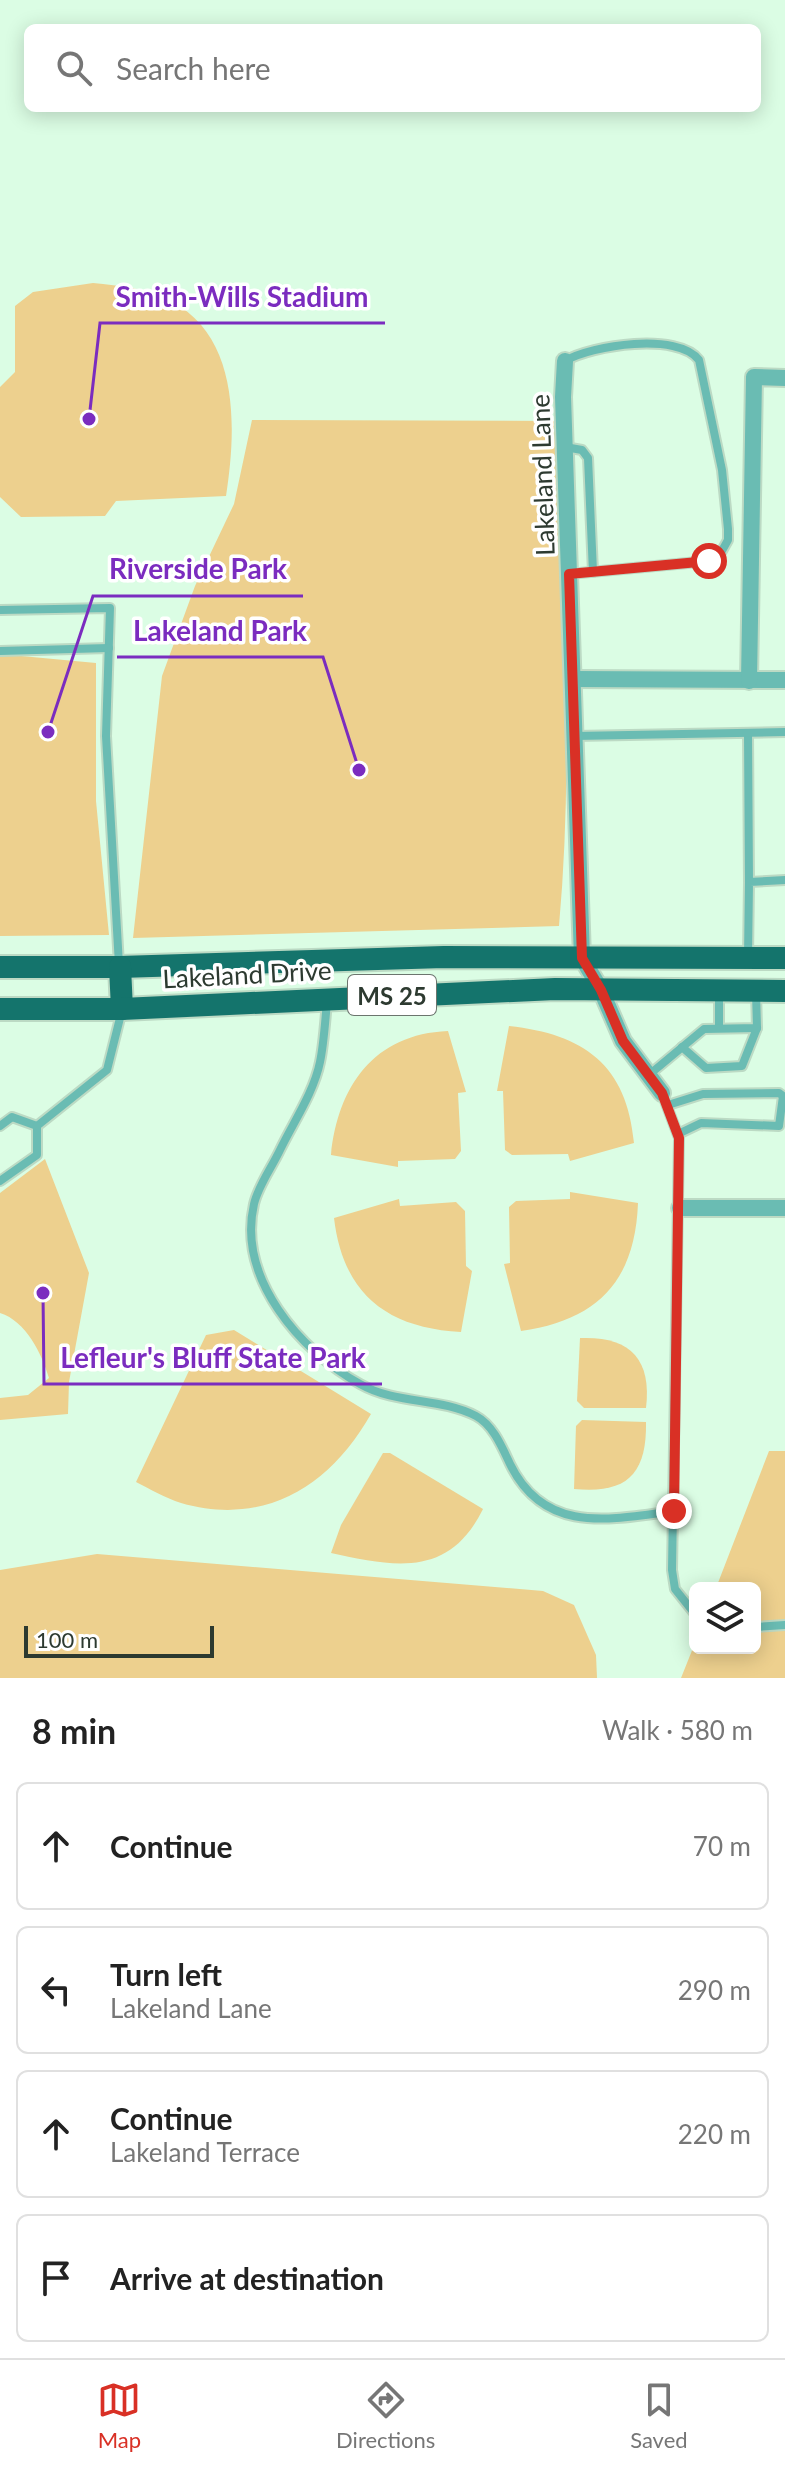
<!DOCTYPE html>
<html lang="en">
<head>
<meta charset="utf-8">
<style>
  :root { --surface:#fff; --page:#f2f2f2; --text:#222; --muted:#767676; --line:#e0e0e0; --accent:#d93025 }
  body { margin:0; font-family:Lato,sans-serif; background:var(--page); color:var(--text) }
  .controls { position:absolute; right:24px; bottom:24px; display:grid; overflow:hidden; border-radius:12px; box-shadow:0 4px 20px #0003 }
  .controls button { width:72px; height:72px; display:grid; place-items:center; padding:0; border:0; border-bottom:2px solid var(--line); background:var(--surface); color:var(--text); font:40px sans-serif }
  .scale { position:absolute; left:24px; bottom:20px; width:190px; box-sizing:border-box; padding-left:8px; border:4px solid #2d3a30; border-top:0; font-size:22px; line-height:28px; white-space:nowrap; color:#2d3a30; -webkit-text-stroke:6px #fff; paint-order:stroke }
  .stop { position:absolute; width:24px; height:24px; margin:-18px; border:6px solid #d93025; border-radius:50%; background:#fff }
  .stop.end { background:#d93025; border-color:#fff; box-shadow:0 2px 8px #0008 }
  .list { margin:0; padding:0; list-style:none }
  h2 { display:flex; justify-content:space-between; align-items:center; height:104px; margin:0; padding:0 32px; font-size:34px }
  h2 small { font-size:26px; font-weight:400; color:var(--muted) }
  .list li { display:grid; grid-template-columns:52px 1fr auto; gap:24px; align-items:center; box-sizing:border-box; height:128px; margin:0 16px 16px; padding:0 16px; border:2px solid var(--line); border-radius:12px }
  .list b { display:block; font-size:30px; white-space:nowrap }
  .list p { margin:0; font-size:26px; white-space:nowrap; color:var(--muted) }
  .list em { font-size:26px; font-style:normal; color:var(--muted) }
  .icon { flex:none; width:44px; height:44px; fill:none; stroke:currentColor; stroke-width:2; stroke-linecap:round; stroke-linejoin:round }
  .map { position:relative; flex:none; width:785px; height:1678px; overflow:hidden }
  .search { position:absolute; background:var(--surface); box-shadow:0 4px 20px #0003; left:24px; right:24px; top:24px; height:88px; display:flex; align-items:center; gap:20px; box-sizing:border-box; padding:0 28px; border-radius:12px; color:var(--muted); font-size:30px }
  .sheet { height:680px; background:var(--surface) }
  nav { display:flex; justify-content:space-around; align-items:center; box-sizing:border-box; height:112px; border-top:2px solid var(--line); background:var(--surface); font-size:22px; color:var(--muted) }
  nav a { display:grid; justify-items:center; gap:4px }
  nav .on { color:var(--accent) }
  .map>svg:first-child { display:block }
  .green { fill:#edd08e }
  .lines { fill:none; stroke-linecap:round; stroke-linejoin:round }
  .service-casing { stroke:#bcdac4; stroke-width:12 }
  .minor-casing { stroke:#bcdac4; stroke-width:20 }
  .trunk-casing { stroke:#bcdac4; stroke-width:26 }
  .service { stroke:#6abcb3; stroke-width:8 }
  .minor { stroke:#6abcb3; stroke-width:16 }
  .trunk { stroke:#14746c; stroke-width:22 }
  .route { stroke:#d93025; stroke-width:10 }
  .labels { text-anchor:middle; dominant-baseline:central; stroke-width:7; stroke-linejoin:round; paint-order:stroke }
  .shield { fill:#fff; stroke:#6c756e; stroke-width:2 }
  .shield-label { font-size:24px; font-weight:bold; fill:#2d3a30 }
  .street-label { font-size:26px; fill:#2d3a30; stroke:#fff }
  .leader { fill:none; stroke:#7b2cbf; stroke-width:3 }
  .callout-dot { fill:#7b2cbf; stroke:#fff; stroke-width:3 }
  .callout-label { font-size:28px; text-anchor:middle; font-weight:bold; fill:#7b2cbf; stroke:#fff; stroke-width:7; stroke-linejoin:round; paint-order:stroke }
</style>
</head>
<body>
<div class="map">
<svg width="785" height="1678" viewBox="0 0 785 1678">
  <rect width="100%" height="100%" fill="#dbfde4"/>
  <g class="green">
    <path d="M 93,283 C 120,286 147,288 171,301 C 241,338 236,431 226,496 L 116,501 L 105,516 L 21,517 L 0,497 L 0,387 L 15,372 L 15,306 L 33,292 Z"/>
    <path d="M 252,420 L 558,421 C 563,589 574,759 559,926 L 133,938 L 162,676 L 195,586 L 234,504 Z"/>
    <polygon points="0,654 96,663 96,801 109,935 0,936"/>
    <path d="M 509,1026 C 584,1034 627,1065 634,1143 L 570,1161 L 568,1154 L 512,1155 L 505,1150 L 503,1091 L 497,1091 Z"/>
    <path d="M 448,1031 L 466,1092 L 458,1093 L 461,1151 L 455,1159 L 398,1161 L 398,1167 L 331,1155 C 338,1086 374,1034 448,1031 Z"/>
    <path d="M 45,1159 L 89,1273 L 69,1382 L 68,1414 L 0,1420 L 0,1398 L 28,1395 L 49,1378 C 42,1354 26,1321 0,1313 L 0,1193 Z"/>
    <path d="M 570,1192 L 638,1203 C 635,1281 598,1320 521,1331 L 504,1264 L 510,1263 L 509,1207 L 516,1201 L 570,1199 Z"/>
    <path d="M 399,1199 L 400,1206 L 456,1202 L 465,1211 L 466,1266 L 472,1271 L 461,1332 C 387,1328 343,1294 334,1218 Z"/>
    <path d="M 234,1330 L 371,1414 C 330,1486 265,1527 181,1503 C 165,1498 150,1489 136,1482 L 206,1335 Z"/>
    <path d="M 580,1338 C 629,1336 652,1358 646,1408 L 584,1408 L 577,1401 Z"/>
    <path d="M 582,1420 L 646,1422 C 647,1475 626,1494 574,1489 L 576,1426 Z"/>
    <polygon points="769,1451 785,1451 785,1678 681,1678 695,1643 695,1648 755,1648 755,1588 716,1588"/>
    <path d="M 383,1453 L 390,1453 L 483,1509 C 449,1578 395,1567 331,1553 L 341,1525 Z"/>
    <polygon points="97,1554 543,1591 574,1605 596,1655 597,1678 0,1678 0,1570"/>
  </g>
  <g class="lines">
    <defs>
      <g id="service">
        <path d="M 565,361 C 592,345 678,332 699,360 L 722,470 L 728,529 L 728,540 L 719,556 L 709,561 L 569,574"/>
        <polyline points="565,447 582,450 588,458 593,572"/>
        <polyline points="0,610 110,608 106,736 119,965"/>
        <polyline points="0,651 109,648"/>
        <polyline points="748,733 749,882"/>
        <polyline points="575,736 785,732"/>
        <polyline points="748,957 749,882 785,880"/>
        <polyline points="719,993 719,1028"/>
        <path d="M 327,1002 C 325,1022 324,1043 320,1062 C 314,1092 293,1123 280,1150 C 272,1167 258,1186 254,1204 C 237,1278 300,1351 360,1384 C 397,1405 439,1397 476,1416 C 493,1425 502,1447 510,1464 C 544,1534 608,1520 674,1511"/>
        <polyline points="682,1047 706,1068 742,1066 757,1028"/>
        <polyline points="650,1074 704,1029 757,1028 756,992"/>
        <polyline points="662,1093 679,1138 672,1570 675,1589 695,1614"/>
        <polyline points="668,1105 703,1094 779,1093 783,1096 779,1126 701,1123 678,1134"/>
        <polyline points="0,1126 12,1117 37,1126"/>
        <polyline points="37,1126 107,1070 122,1010"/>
        <polyline points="0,1181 37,1155 37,1126"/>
        <polyline points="755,1627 785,1625"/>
      </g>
      <g id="minor">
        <polyline points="565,361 563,397 582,958 601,990 623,1041 662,1093"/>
        <polyline points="573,679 785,680"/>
        <polyline points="749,681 754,377 785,378"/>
        <polyline points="680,1208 785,1208"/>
      </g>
      <g id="trunk">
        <polyline points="0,967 120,967 444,957 785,958"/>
        <polyline points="120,967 122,1009"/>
        <polyline points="0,1009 122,1009 555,989 785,991"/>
      </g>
    </defs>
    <use href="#service" class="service-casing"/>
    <use href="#minor" class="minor-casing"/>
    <use href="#trunk" class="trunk-casing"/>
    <use href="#service" class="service"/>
    <use href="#minor" class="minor"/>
    <use href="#trunk" class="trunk"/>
  </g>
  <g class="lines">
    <polyline class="route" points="674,1511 679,1138 662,1093 623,1041 601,990 582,958 569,574 709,561"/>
  </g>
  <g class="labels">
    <rect class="shield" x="348" y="975" width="88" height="40" rx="6"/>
    <g class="shield-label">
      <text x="392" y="995">MS 25</text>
    </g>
    <g class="street-label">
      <text transform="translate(542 475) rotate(-92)">Lakeland Lane</text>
      <text transform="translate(247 974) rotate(-3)">Lakeland Drive</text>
    </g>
  </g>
  <path class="leader" d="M89 419L100 323H385M48 732L93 596H303M359 770L323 657H117M43 1293L44 1384H382"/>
  <g class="callout-dot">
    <circle cx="89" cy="419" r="8"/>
    <circle cx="48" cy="732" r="8"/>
    <circle cx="359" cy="770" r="8"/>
    <circle cx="43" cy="1293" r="8"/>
  </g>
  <g class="callout-label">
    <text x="242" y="307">Smith-Wills Stadium</text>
    <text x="198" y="579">Riverside Park</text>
    <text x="220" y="641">Lakeland Park</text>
    <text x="213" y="1368">Lefleur's Bluff State Park</text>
  </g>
</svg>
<div class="controls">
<button><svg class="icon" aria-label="layers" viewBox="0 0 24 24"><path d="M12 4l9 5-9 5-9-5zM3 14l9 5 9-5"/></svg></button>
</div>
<div class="scale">100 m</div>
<div class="stop" style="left:709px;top:561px"></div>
<div class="stop end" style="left:674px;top:1511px"></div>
<div class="search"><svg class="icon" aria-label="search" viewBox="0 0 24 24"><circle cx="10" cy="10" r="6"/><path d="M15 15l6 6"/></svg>Search here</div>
</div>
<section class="sheet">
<h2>8 min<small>Walk · 580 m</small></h2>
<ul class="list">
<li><svg class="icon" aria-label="ahead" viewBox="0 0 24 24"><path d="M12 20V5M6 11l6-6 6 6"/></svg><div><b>Continue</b></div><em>70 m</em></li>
<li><svg class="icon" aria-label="left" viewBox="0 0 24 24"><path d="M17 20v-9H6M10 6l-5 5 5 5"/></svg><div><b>Turn left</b><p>Lakeland Lane</p></div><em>290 m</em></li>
<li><svg class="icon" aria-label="ahead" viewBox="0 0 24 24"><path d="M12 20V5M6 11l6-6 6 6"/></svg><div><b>Continue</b><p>Lakeland Terrace</p></div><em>220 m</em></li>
<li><svg class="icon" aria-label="arrive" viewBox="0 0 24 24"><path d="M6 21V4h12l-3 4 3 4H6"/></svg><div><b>Arrive at destination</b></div></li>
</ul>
</section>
<nav>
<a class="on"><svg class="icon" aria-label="map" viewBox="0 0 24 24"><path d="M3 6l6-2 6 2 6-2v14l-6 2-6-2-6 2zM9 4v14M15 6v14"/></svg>Map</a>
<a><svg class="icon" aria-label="directions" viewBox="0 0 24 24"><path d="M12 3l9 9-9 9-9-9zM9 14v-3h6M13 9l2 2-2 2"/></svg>Directions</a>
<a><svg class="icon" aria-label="saved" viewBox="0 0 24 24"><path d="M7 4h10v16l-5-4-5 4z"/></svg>Saved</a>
</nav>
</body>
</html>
